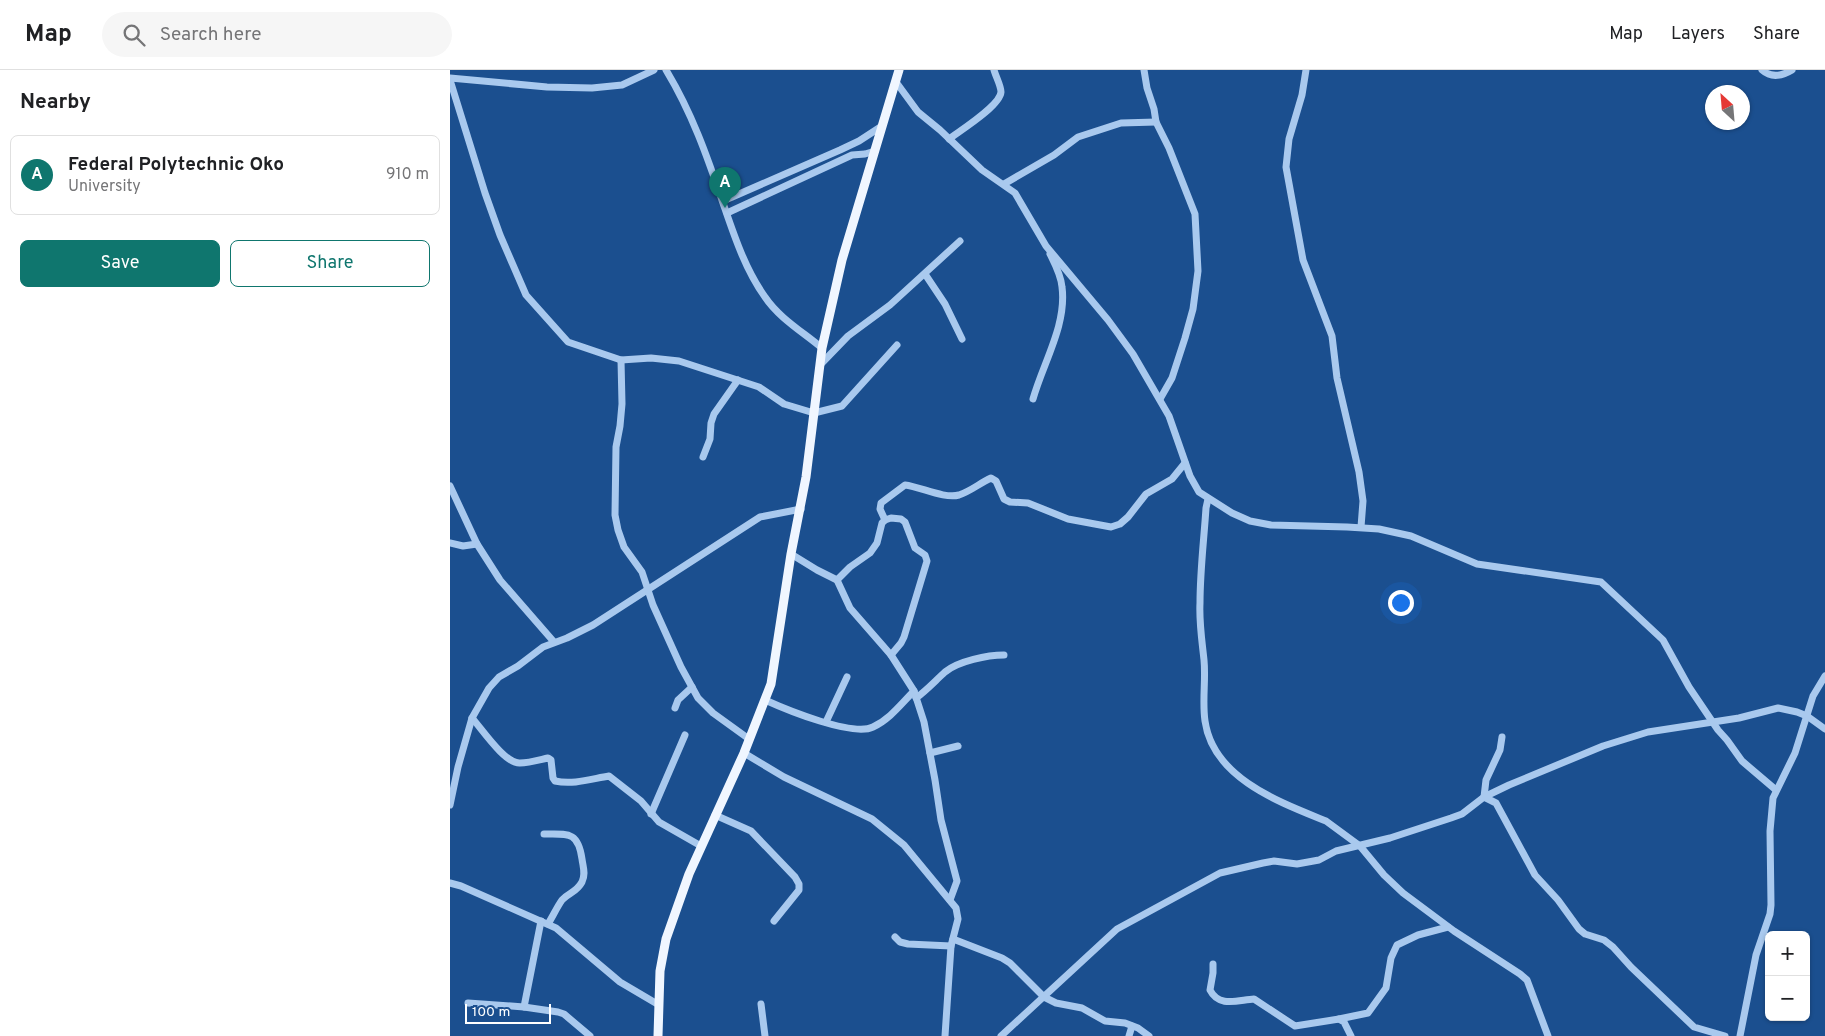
<!DOCTYPE html>
<html lang="en">
<head>
<meta charset="utf-8">
<style>
  :root { --surface:#fff; --page:#f6f6f6; --text:#202124; --muted:#757577; --line:#e0e0e0; --accent:#0f766e }
  body { margin:0; font-family:Overpass,sans-serif; background:var(--page); color:var(--text) }
  .controls { position:absolute; right:15px; bottom:15px; display:grid; overflow:hidden; border-radius:8px; box-shadow:0 1px 4px #0004 }
  .controls button { width:45px; height:45px; display:grid; place-items:center; padding:0; border:0; border-bottom:1px solid var(--line); background:var(--surface); color:var(--text); font:25px sans-serif }
  .compass { position:absolute; left:1255px; top:15px; width:45px; height:45px; border-radius:50%; background:var(--surface); box-shadow:0 1px 4px #0004; rotate:334deg }
  .scale { position:absolute; left:15px; bottom:12px; width:86px; box-sizing:border-box; padding-left:5px; border:2px solid #fff; border-top:0; font-size:14px; line-height:18px; white-space:nowrap; color:#fff; -webkit-text-stroke:4px #1b4f8f; paint-order:stroke }
  .you { position:absolute; left:950px; top:532px; width:18px; height:18px; margin:-12px; border:4px solid #fff; border-radius:50%; background:#1a73e8; box-shadow:0 0 0 8px #1a73e833 }
  .badge { display:grid; place-items:center; width:32px; height:32px; border-radius:50%; background:var(--accent); color:#fff; font-size:16px; font-weight:700 }
  .pin { position:absolute; translate:-50% -41px; filter:drop-shadow(0 1px 2px #0008) }
  .pin::after { content:''; position:absolute; top:26px; width:18px; height:15px; background:inherit; clip-path:polygon(0 0,100% 0,50% 100%) }
  .list { margin:0; padding:0; list-style:none }
  h2 { display:flex; justify-content:space-between; align-items:center; height:65px; margin:0; padding:0 20px; font-size:21px }
  h2 small { font-size:16px; font-weight:400; color:var(--muted) }
  .list li { display:grid; grid-template-columns:32px 1fr auto; gap:15px; align-items:center; box-sizing:border-box; height:80px; margin:0 10px 10px; padding:0 10px; border:1px solid var(--line); border-radius:8px }
  .list b { display:block; font-size:19px; white-space:nowrap }
  .list p { margin:0; font-size:16px; white-space:nowrap; color:var(--muted) }
  .list em { font-size:16px; font-style:normal; color:var(--muted) }
  .actions { display:flex; gap:10px; padding:15px 20px }
  .actions a { flex:1; padding:11px 0; border:1px solid var(--accent); border-radius:8px; text-align:center; font-size:18px; color:var(--accent) }
  .actions .main { background:var(--accent); color:#fff }
  .icon { flex:none; width:28px; height:28px; fill:none; stroke:currentColor; stroke-width:2; stroke-linecap:round; stroke-linejoin:round }
  .map { position:relative; flex:none; width:1375px; height:966px; overflow:hidden }
  header { display:flex; align-items:center; gap:30px; box-sizing:border-box; height:70px; padding:0 25px; background:var(--surface); border-bottom:1px solid var(--line) }
  header strong { font-size:24px }
  nav { display:flex; gap:28px; margin-inline-start:auto; font-size:18px }
  .search { width:350px; height:45px; background:var(--page); display:flex; align-items:center; gap:12px; box-sizing:border-box; padding:0 18px; border-radius:28px; color:var(--muted); font-size:19px }
  main { display:flex }
  aside { flex:1; background:var(--surface) }
  .map>svg:first-child { display:block }
  .lines { fill:none; stroke-linecap:round; stroke-linejoin:round }
  .minor { stroke:#a9c9ee; stroke-width:7 }
  .major { stroke:#f0f6ff; stroke-width:9 }
</style>
</head>
<body>
<header>
<strong>Map</strong>
<div class="search"><svg class="icon" aria-label="search" viewBox="0 0 24 24"><circle cx="10" cy="10" r="6"/><path d="M15 15l6 6"/></svg>Search here</div>
<nav><a>Map</a><a>Layers</a><a>Share</a></nav>
</header>
<main>
<aside>
<h2>Nearby<small></small></h2>
<ul class="list">
<li><span class="badge">A</span><div><b>Federal Polytechnic Oko</b><p>University</p></div><em>910 m</em></li>
</ul>
<div class="actions"><a class="main">Save</a><a>Share</a></div>
</aside>
<div class="map">
<svg width="1375" height="966" viewBox="0 0 1375 966">
  <rect width="100%" height="100%" fill="#1b4f8f"/>
  <g class="lines">
    <g class="minor">
      <path d="M 216,0 C 242,43 257,86 273,133 C 284,165 295,199 315,227 C 329,248 353,262 372,278"/>
      <polyline points="694,0 697,18 704,39 706,52 719,78 745,144 748,201 743,239 735,268 722,308 710,329"/>
      <polyline points="856,0 852,25 839,69 836,97 853,190 882,266 887,308 909,402 913,431 911,457"/>
      <path d="M 1312,0 C 1321,8 1332,6 1342,0"/>
      <polyline points="0,8 97,17 142,18 172,15 204,0"/>
      <polyline points="0,10 35,123 50,165 76,225 118,272 171,290 201,288 229,291 309,317 334,334 364,343 392,336 447,275"/>
      <polyline points="446,12 468,42 490,60 532,100 565,123 596,176 658,250 683,284 719,346 740,406 749,422 782,443 800,451 821,455 897,457 929,459 961,466 1027,494 1151,512 1213,570 1239,617 1268,660 1277,670 1292,691 1326,720"/>
      <path d="M 499,69 C 511,60 550,36 551,22 C 551,16 546,7 544,0"/>
      <polyline points="554,114 604,85 628,67 671,53 706,52"/>
      <polyline points="273,131 390,80 409,71 432,56"/>
      <polyline points="277,143 402,85 415,84 425,81"/>
      <polyline points="475,204 495,234 512,269"/>
      <polyline points="171,290 172,334 170,356 166,377 165,445 168,460 174,477 192,502 203,535 231,597 248,628 263,643 299,669"/>
      <polyline points="370,295 398,266 440,235 510,171"/>
      <path d="M 583,329 C 593,293 617,255 612,217 C 611,205 605,194 600,184"/>
      <polyline points="253,387 260,369 261,353 264,344 288,310"/>
      <polyline points="0,416 27,474 50,510 104,572"/>
      <path d="M 758,429 L 756,438 C 754,469 750,501 750,533 C 749,552 752,571 754,590 C 756,610 752,631 755,651 C 763,708 829,732 876,751 L 910,776 L 934,805 L 953,823 L 1004,861 L 1070,904 L 1077,910 L 1098,966"/>
      <path d="M 435,450 L 430,439 L 431,433 L 455,415 C 471,417 494,429 509,425 C 521,421 530,413 541,408 L 546,411 L 554,429 L 560,432 L 578,433 L 618,449 L 661,457 L 670,454 L 678,447 L 696,424 L 722,409 L 735,393"/>
      <polyline points="0,473 13,476 27,474"/>
      <polyline points="341,484 367,500 387,510 400,538 441,585 464,621 474,652 485,710 491,750 507,811 500,830"/>
      <polyline points="387,510 400,497 420,483 427,473 432,453 435,450 441,448 451,449 455,452 465,478 475,485 477,491 454,567 451,573 441,585"/>
      <path d="M 466,628 C 477,620 485,611 495,602 C 508,591 538,585 554,585"/>
      <path d="M 315,630 C 337,640 403,667 423,657 C 440,649 451,634 464,621"/>
      <polyline points="225,638 228,630 242,617"/>
      <path d="M 22,648 C 32,659 55,694 70,693 C 79,693 89,690 98,688 L 101,690 L 103,708 L 105,711 C 123,715 141,709 159,706 L 191,731 L 209,752 L 251,776"/>
      <polyline points="376,652 397,607"/>
      <polyline points="1052,667 1050,680 1036,710 1034,727 1046,733 1085,805 1108,830 1129,859 1135,864 1154,870 1163,877 1181,897 1244,957 1275,966"/>
      <polyline points="294,683 334,707 422,749 454,775 506,838 508,849 501,876 495,966"/>
      <polyline points="480,683 508,676"/>
      <polyline points="0,735 8,697 22,648 39,618 49,607 68,596 93,577 117,568 143,555 310,447 351,439"/>
      <polyline points="201,744 235,665"/>
      <polyline points="265,745 301,761 345,807 349,814 349,820 324,851"/>
      <path d="M 94,764 C 118,764 128,761 132,789 C 133,797 136,804 132,812 C 126,823 119,822 112,830 C 107,837 103,846 98,854"/>
      <polyline points="0,813 11,816 106,858 170,912 209,935"/>
      <polyline points="445,867 450,872 458,874 501,876"/>
      <polyline points="503,869 552,888 560,893 594,927 606,933 632,938 655,951 675,953 688,958 699,966"/>
      <path d="M 763,894 L 763,903 L 760,920 C 769,938 788,930 804,929 L 845,956 L 889,949 L 894,952 L 901,966"/>
      <polyline points="18,933 74,937 108,942 114,944 140,966"/>
      <polyline points="311,934 315,966"/>
      <polyline points="74,937 91,851"/>
      <polyline points="889,949 918,943 936,918 941,888 947,875 968,865 998,857"/>
      <polyline points="551,966 667,859 770,803 813,793 824,791 847,794 869,790 886,781 940,768 1001,748 1012,744 1034,727 1059,715 1153,676 1198,662 1289,648 1328,638 1347,642 1357,646 1375,659"/>
      <polyline points="679,966 682,956"/>
      <polyline points="1290,966 1306,885 1320,844 1321,835 1320,761 1323,728 1345,683 1363,626 1375,606"/>
    </g>
    <polyline class="major" points="208,966 210,901 216,869 239,804 294,683 321,614 341,484 356,407 372,278 392,190 449,0"/>
  </g>
</svg>
<div class="controls">
<button>+</button>
<button>−</button>
</div>
<svg class="compass" viewBox="-18 -18 36 36"><path d="M0-13l5 13h-10z" fill="#e53935"/><path d="M0 13l5-13h-10z" fill="#757577"/></svg>
<div class="scale">100 m</div>
<div class="you"></div>
<div class="pin badge" style="left:275px;top:138px">A</div>
</div>
</main>
</body>
</html>
